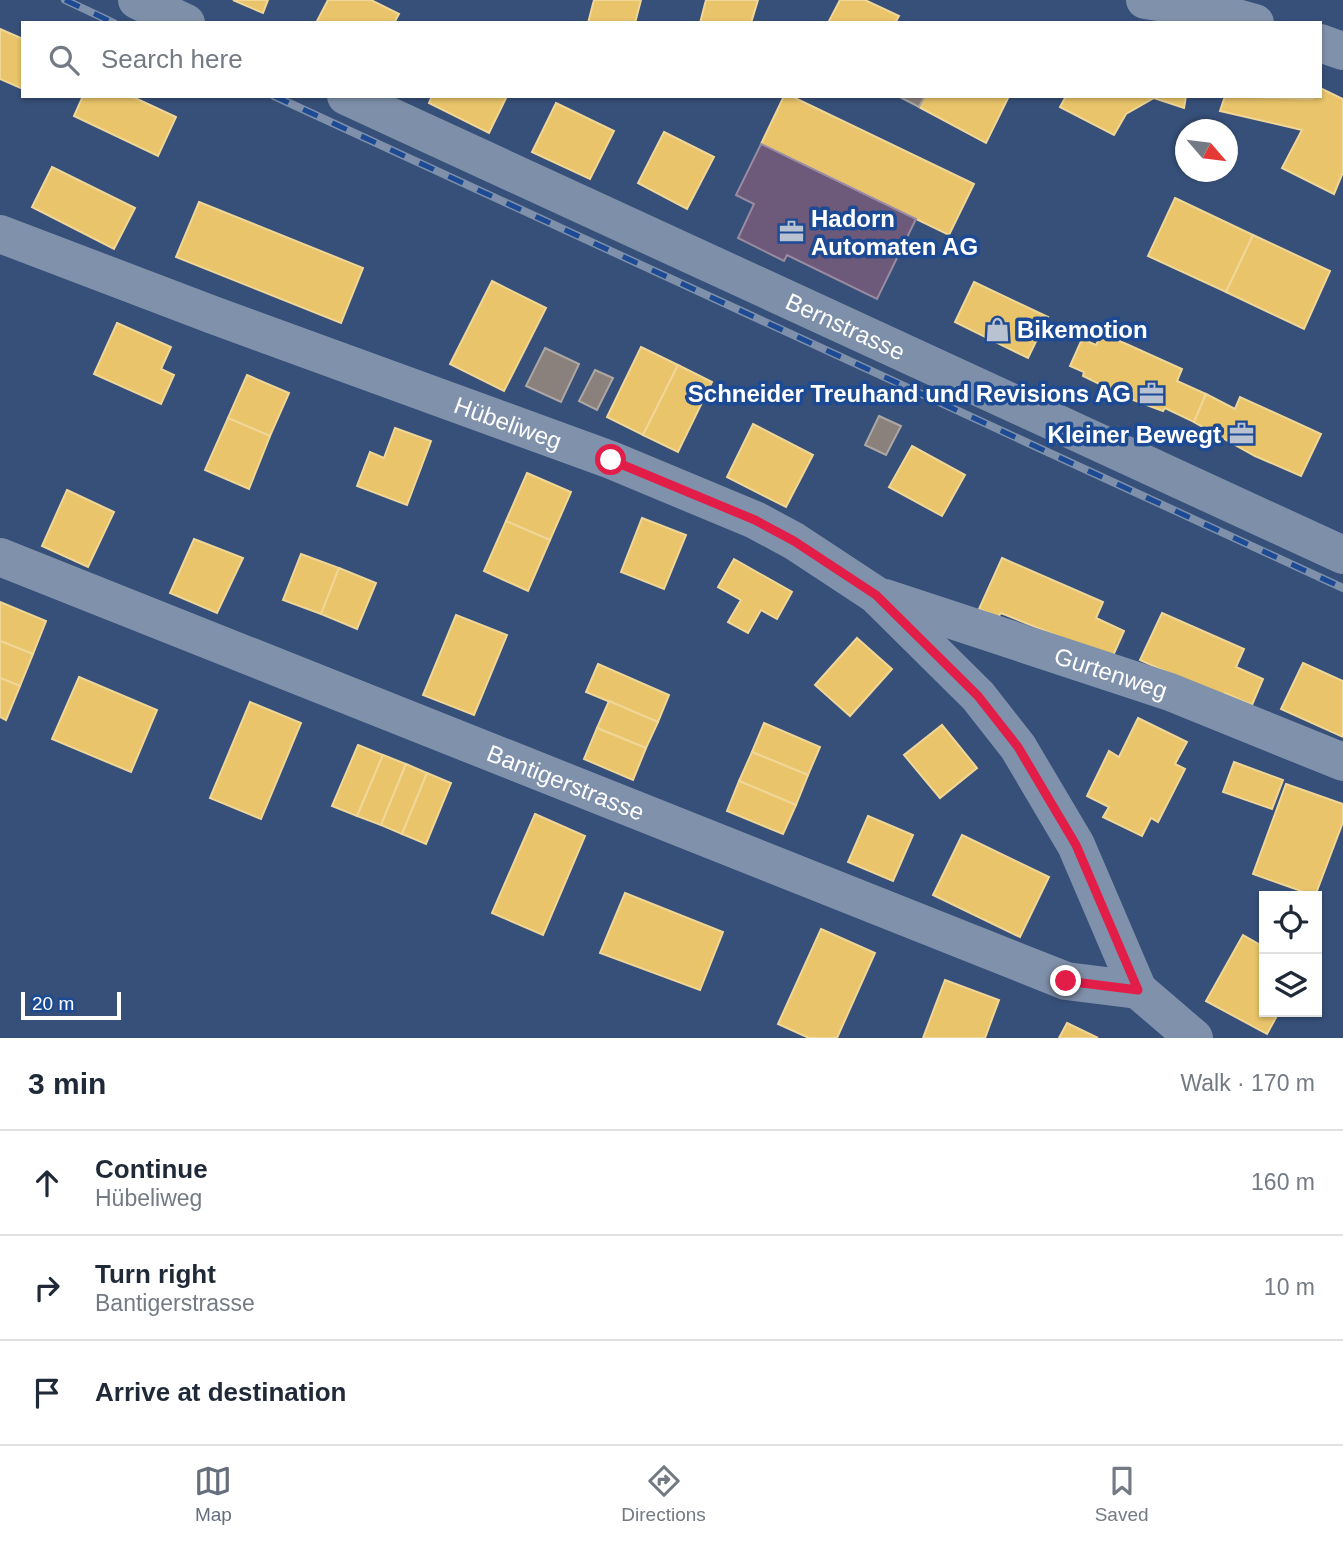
<!DOCTYPE html>
<html lang="en">
<head>
<meta charset="utf-8">
<style>
  :root { --surface:#fff; --page:#f2f2f3; --text:#1f2937; --muted:#747a83; --line:#e0e1e3; --accent:#646e7c }
  body { margin:0; font-family:Arial,sans-serif; background:var(--page); color:var(--text) }
  .controls { position:absolute; right:21px; bottom:21px; display:grid; overflow:hidden; border-radius:0px; box-shadow:0 2px 5px #0004 }
  .controls button { width:63px; height:63px; display:grid; place-items:center; padding:0; border:0; border-bottom:2px solid var(--line); background:var(--surface); color:var(--text); font:35px sans-serif }
  .compass { position:absolute; left:1175px; top:119px; width:63px; height:63px; border-radius:50%; background:var(--surface); box-shadow:0 2px 5px #0004; rotate:118deg }
  .scale { position:absolute; left:21px; bottom:18px; width:100px; box-sizing:border-box; padding-left:7px; border:4px solid #fff; border-top:0; font-size:19px; line-height:24px; white-space:nowrap; color:#fff; -webkit-text-stroke:5px #1c4a94; paint-order:stroke }
  .stop { position:absolute; width:21px; height:21px; margin:-16px; border:5px solid #e11d48; border-radius:50%; background:#fff }
  .stop.end { background:#e11d48; border-color:#fff; box-shadow:0 2px 7px #0008 }
  .list { margin:0; padding:0; list-style:none }
  h2 { display:flex; justify-content:space-between; align-items:center; height:91px; margin:0; padding:0 28px; font-size:30px }
  h2 small { font-size:23px; font-weight:400; color:var(--muted) }
  .list li { display:grid; grid-template-columns:46px 1fr auto; gap:21px; align-items:center; box-sizing:border-box; height:105px; padding:0 28px; border-top:2px solid var(--line) }
  .list b { display:block; font-size:26px; white-space:nowrap }
  .list p { margin:0; font-size:23px; white-space:nowrap; color:var(--muted) }
  .list em { font-size:23px; font-style:normal; color:var(--muted) }
  .icon { flex:none; width:38px; height:38px; fill:none; stroke:currentColor; stroke-width:2; stroke-linecap:round; stroke-linejoin:round }
  .map { position:relative; flex:none; width:1343px; height:1038px; overflow:hidden }
  .search { position:absolute; background:var(--surface); box-shadow:0 2px 5px #0004; left:21px; right:21px; top:21px; height:77px; display:flex; align-items:center; gap:18px; box-sizing:border-box; padding:0 24px; border-radius:0px; color:var(--muted); font-size:26px }
  .sheet { height:406px; background:var(--surface) }
  nav { display:flex; justify-content:space-around; align-items:center; box-sizing:border-box; height:98px; border-top:2px solid var(--line); background:var(--surface); font-size:19px; color:var(--muted) }
  nav a { display:grid; justify-items:center; gap:4px }
  nav .on { color:var(--accent) }
  .map>svg:first-child { display:block }
  .homes { fill:#e9c46a; stroke:#f0d697; stroke-width:2 }
  .offices { fill:#6d597a; stroke:#998ba2; stroke-width:2 }
  .industry { fill:#8a817c; stroke:#ada7a3; stroke-width:2 }
  .lines { fill:none; stroke-linecap:round; stroke-linejoin:round }
  .minor { stroke:#8091ab; stroke-width:38 }
  .major { stroke:#7e90a9; stroke-width:38 }
  .rail-casing { stroke:#7f90aa; stroke-width:8 }
  .rail { stroke:#1c4a94; stroke-width:5; stroke-dasharray:16; stroke-linecap:butt }
  .route { stroke:#e11d48; stroke-width:9 }
  .labels { text-anchor:middle; dominant-baseline:central; stroke-width:7; stroke-linejoin:round; paint-order:stroke }
  .poi-label { font-size:24px; font-weight:bold; fill:#fff; stroke:#1c4a94; text-anchor:start }
  .street-label { font-size:24px; fill:#fff; stroke:#1c4a94 }
</style>
</head>
<body>
<div class="map">
<svg width="1343" height="1038" viewBox="0 0 1343 1038">
  <rect width="100%" height="100%" fill="#375079"/>
  <g class="homes">
    <polygon points="233,0 268,0 263,13"/>
    <polygon points="328,0 371,0 399,14 394,23 316,23"/>
    <polygon points="594,0 641,0 635,23 588,23"/>
    <polygon points="706,0 758,0 751,23 700,23"/>
    <polygon points="840,0 865,0 899,16 895,23 828,23"/>
    <polygon points="0,29 23,39 23,89 0,79"/>
    <polygon points="1320,88 1343,99 1343,172 1334,194 1282,168 1302,130 1220,111 1225,96 1310,99 1320,96"/>
    <polygon points="83,96 131,96 176,117 158,156 74,116"/>
    <polygon points="432,96 507,96 489,133 429,103"/>
    <polygon points="784,96 791,96 974,184 949,235 761,144"/>
    <polygon points="925,96 1009,96 986,143 919,107"/>
    <polygon points="1066,96 1186,96 1184,108 1154,98 1126,114 1114,135 1060,107"/>
    <polygon points="556,103 614,131 590,179 532,152"/>
    <polygon points="664,132 714,157 687,209 638,183"/>
    <polygon points="52,167 135,208 114,249 32,207"/>
    <polygon points="1175,198 1253,235 1226,292 1148,256"/>
    <polygon points="199,202 363,268 341,323 176,257"/>
    <polygon points="1253,235 1330,271 1304,329 1226,292"/>
    <polygon points="492,281 546,308 504,391 450,364"/>
    <polygon points="974,282 1048,317 1028,358 955,322"/>
    <polygon points="117,323 171,347 161,369 174,375 161,404 94,374"/>
    <polygon points="1102,333 1182,369 1177,381 1206,394 1194,422 1165,408 1163,411 1128,398 1083,376 1084,372 1070,366 1082,339 1096,345"/>
    <polygon points="641,347 678,365 643,435 607,417"/>
    <polygon points="678,365 712,382 678,452 643,435"/>
    <polygon points="247,375 289,393 270,436 228,418"/>
    <polygon points="1206,394 1235,409 1240,397 1321,434 1301,476 1255,456 1194,422"/>
    <polygon points="228,418 270,436 249,489 205,470"/>
    <polygon points="753,424 813,455 786,507 727,477"/>
    <polygon points="395,428 431,441 407,505 357,486 370,452 384,458"/>
    <polygon points="912,446 965,475 942,516 889,487"/>
    <polygon points="527,473 571,492 550,540 506,521"/>
    <polygon points="67,490 114,512 88,567 42,546"/>
    <polygon points="642,518 686,535 664,589 621,572"/>
    <polygon points="506,521 550,540 528,591 484,571"/>
    <polygon points="194,539 243,558 217,613 170,593"/>
    <polygon points="301,554 339,568 321,614 283,600"/>
    <polygon points="1002,558 1103,602 1096,618 1124,631 1112,658 1001,613 998,617 979,609"/>
    <polygon points="734,559 792,592 777,619 761,610 748,633 728,622 741,600 718,587"/>
    <polygon points="339,568 376,583 357,629 321,614"/>
    <polygon points="0,602 46,621 33,654 0,641"/>
    <polygon points="1162,613 1244,649 1236,667 1263,679 1252,705 1225,693 1223,697 1140,660"/>
    <polygon points="456,615 507,635 474,715 423,695"/>
    <polygon points="857,638 892,669 850,716 815,685"/>
    <polygon points="0,641 33,654 20,686 0,678"/>
    <polygon points="1303,663 1343,681 1343,737 1281,709"/>
    <polygon points="598,664 669,695 658,722 586,692"/>
    <polygon points="79,677 157,710 131,772 52,739"/>
    <polygon points="0,678 20,686 6,720 0,717"/>
    <polygon points="609,701 658,722 646,748 597,728"/>
    <polygon points="250,702 301,723 261,819 210,798"/>
    <polygon points="1138,718 1187,742 1175,764 1185,769 1158,822 1151,818 1142,836 1103,817 1109,807 1087,796 1109,751 1119,757"/>
    <polygon points="764,723 820,747 808,775 752,752"/>
    <polygon points="942,725 977,768 940,798 904,755"/>
    <polygon points="597,728 646,748 633,780 584,759"/>
    <polygon points="358,745 383,755 357,816 332,806"/>
    <polygon points="752,752 808,775 796,805 739,781"/>
    <polygon points="383,755 406,764 381,825 357,816"/>
    <polygon points="1234,762 1283,780 1272,809 1223,792"/>
    <polygon points="406,764 427,773 402,834 381,825"/>
    <polygon points="427,773 451,783 426,844 402,834"/>
    <polygon points="739,781 796,805 783,834 727,811"/>
    <polygon points="1286,784 1343,804 1343,822 1315,896 1253,874"/>
    <polygon points="535,814 585,836 543,935 492,913"/>
    <polygon points="868,816 913,835 893,881 848,862"/>
    <polygon points="962,835 1049,877 1020,937 933,895"/>
    <polygon points="625,893 723,932 700,990 600,953"/>
    <polygon points="821,929 875,953 837,1038 809,1038 778,1024"/>
    <polygon points="1243,935 1264,947 1264,1012 1279,1012 1267,1034 1206,1001"/>
    <polygon points="945,980 999,1000 985,1038 923,1038"/>
    <polygon points="1067,1023 1098,1038 1059,1038"/>
  </g>
  <polygon class="offices" points="761,144 916,219 877,299 787,255 784,261 738,238 754,204 736,195"/>
  <g class="industry">
    <polygon points="898,96 925,96 919,107"/>
    <polygon points="545,348 579,364 561,402 526,386"/>
    <polygon points="595,370 613,378 597,410 579,401"/>
    <polygon points="879,416 901,426 886,455 865,445"/>
  </g>
  <g class="lines">
    <g class="minor">
      <polyline points="1145,0 1204,9 1255,23"/>
      <polyline points="1320,43 1343,51"/>
      <path id="s1" d="M 0,234 L 213,315 L 611,460 L 755,520 L 794,541 L 876,595 L 978,696 L 1018,747 L 1076,845 L 1138,990 L 1194,1038"/>
      <path id="s2" d="M 0,557 L 1066,981 L 1138,990"/>
      <path id="s3" d="M 885,598 L 1170,692 L 1343,762"/>
    </g>
    <g class="major">
      <polyline points="137,0 186,23"/>
      <path id="s4" d="M 346,96 L 1343,555"/>
    </g>
    <defs>
      <g id="rail">
        <polyline points="65,0 114,23"/>
        <polyline points="274,96 1343,588"/>
      </g>
    </defs>
    <use href="#rail" class="rail-casing"/>
    <use href="#rail" class="rail"/>
  </g>
  <g class="lines">
    <polyline class="route" points="611,460 755,520 794,541 876,595 978,696 1018,747 1076,845 1138,990 1066,981"/>
  </g>
  <defs>
    <symbol id="office-bare" viewBox="-9 -9 18 18"><path d="M-6-3h4V-5.5h4V-3h4V5H-6ZM-1-4.5V-3h2v-1.5ZM-6 0V1H6V0Z" fill="#b9c2d0" stroke="#1c4a94" stroke-width="2.5" paint-order="stroke"/></symbol>
    <symbol id="shop-bare" viewBox="-9 -9 18 18"><path d="M-5-2.5h2.3a2.7 3.5 0 0 1 5.4 0H5L5.5 6h-11ZM-1.5-2.5h3a1.5 2.3 0 0 0-3 0Z" fill="#b9c2d0" stroke="#1c4a94" stroke-width="2.5" paint-order="stroke"/></symbol>
  </defs>
  <g fill-rule="evenodd">
    <use href="#office-bare" x="774" y="214" width="35" height="35"/>
    <use href="#shop-bare" x="980" y="312" width="35" height="35"/>
    <use href="#office-bare" x="1134" y="376" width="35" height="35"/>
    <use href="#office-bare" x="1224" y="416" width="35" height="35"/>
  </g>
  <g class="labels">
    <g class="poi-label">
      <text x="811" y="218">Hadorn<tspan x="811" dy="28">Automaten AG</tspan></text>
      <text x="1017" y="329">Bikemotion</text>
      <text x="1131" y="393" text-anchor="end">Schneider Treuhand und Revisions AG</text>
      <text x="1221" y="434" text-anchor="end">Kleiner Bewegt</text>
    </g>
    <g class="street-label">
      <text stroke="none"><textPath href="#s4" startOffset="550">Bernstrasse</textPath></text>
      <text stroke="none"><textPath href="#s1" startOffset="542">Hübeliweg</textPath></text>
      <text stroke="none"><textPath href="#s3" startOffset="238">Gurtenweg</textPath></text>
      <text stroke="none"><textPath href="#s2" startOffset="609">Bantigerstrasse</textPath></text>
    </g>
  </g>
</svg>
<div class="controls">
<button><svg class="icon" aria-label="locate" viewBox="0 0 24 24"><circle cx="12" cy="12" r="6"/><path d="M12 2v4M12 18v4M2 12h4M18 12h4"/></svg></button>
<button><svg class="icon" aria-label="layers" viewBox="0 0 24 24"><path d="M12 4l9 5-9 5-9-5zM3 14l9 5 9-5"/></svg></button>
</div>
<svg class="compass" viewBox="-18 -18 36 36"><path d="M0-13l5 13h-10z" fill="#e53935"/><path d="M0 13l5-13h-10z" fill="#747a83"/></svg>
<div class="scale">20 m</div>
<div class="stop" style="left:611px;top:460px"></div>
<div class="stop end" style="left:1066px;top:981px"></div>
<div class="search"><svg class="icon" aria-label="search" viewBox="0 0 24 24"><circle cx="10" cy="10" r="6"/><path d="M15 15l6 6"/></svg>Search here</div>
</div>
<section class="sheet">
<h2>3 min<small>Walk · 170 m</small></h2>
<ul class="list">
<li><svg class="icon" aria-label="ahead" viewBox="0 0 24 24"><path d="M12 20V5M6 11l6-6 6 6"/></svg><div><b>Continue</b><p>Hübeliweg</p></div><em>160 m</em></li>
<li><svg class="icon" aria-label="right" viewBox="0 0 24 24"><path d="M7 20v-9h11M14 6l5 5-5 5"/></svg><div><b>Turn right</b><p>Bantigerstrasse</p></div><em>10 m</em></li>
<li><svg class="icon" aria-label="arrive" viewBox="0 0 24 24"><path d="M6 21V4h12l-3 4 3 4H6"/></svg><div><b>Arrive at destination</b></div></li>
</ul>
</section>
<nav>
<a class="on"><svg class="icon" aria-label="map" viewBox="0 0 24 24"><path d="M3 6l6-2 6 2 6-2v14l-6 2-6-2-6 2zM9 4v14M15 6v14"/></svg>Map</a>
<a><svg class="icon" aria-label="directions" viewBox="0 0 24 24"><path d="M12 3l9 9-9 9-9-9zM9 14v-3h6M13 9l2 2-2 2"/></svg>Directions</a>
<a><svg class="icon" aria-label="saved" viewBox="0 0 24 24"><path d="M7 4h10v16l-5-4-5 4z"/></svg>Saved</a>
</nav>
</body>
</html>
